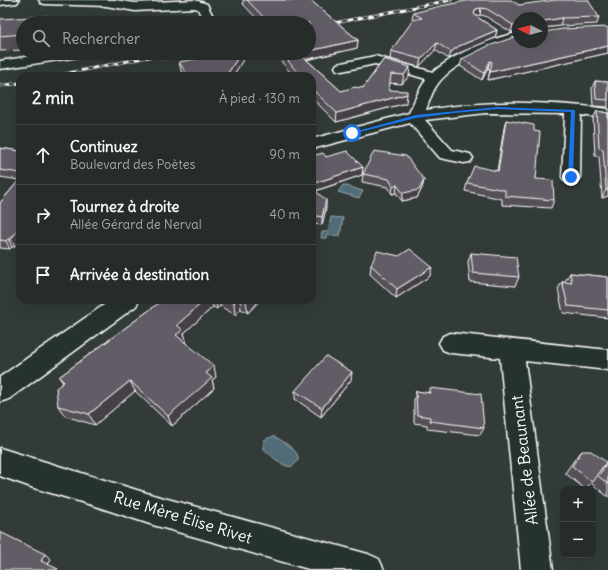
<!DOCTYPE html>
<html lang="fr">
<head>
<meta charset="utf-8">
<style>
  :root { --surface:#262c2a; --page:#323836; --text:#f1f3f6; --muted:#a4a7a8; --line:#424847 }
  body { margin:0; font-family:Delius,sans-serif; background:var(--page); color:var(--text) }
  .controls { position:absolute; right:12px; bottom:12px; display:grid; overflow:hidden; border-radius:8px; box-shadow:0 4px 16px #0002 }
  .controls button { width:36px; height:36px; display:grid; place-items:center; padding:0; border:0; border-bottom:1px solid var(--line); background:var(--surface); color:var(--text); font:20px sans-serif }
  .compass { position:absolute; left:512px; top:12px; width:36px; height:36px; border-radius:50%; background:var(--surface); box-shadow:0 4px 16px #0002; rotate:276deg }
  .stop { position:absolute; width:12px; height:12px; margin:-9px; border:3px solid #1a73e8; border-radius:50%; background:#fff }
  .stop.end { background:#1a73e8; border-color:#fff; box-shadow:0 1px 4px #0008 }
  .list { margin:0; padding:0; list-style:none }
  h2 { display:flex; justify-content:space-between; align-items:center; height:52px; margin:0; padding:0 16px; font-size:17px }
  h2 small { font-size:13px; font-weight:400; color:var(--muted) }
  .list li { display:grid; grid-template-columns:26px 1fr auto; gap:12px; align-items:center; box-sizing:border-box; height:60px; padding:0 16px; border-top:1px solid var(--line) }
  .list b { display:block; font-size:15px; white-space:nowrap }
  .list p { margin:0; font-size:13px; white-space:nowrap; color:var(--muted) }
  .list em { font-size:13px; font-style:normal; color:var(--muted) }
  .icon { flex:none; width:22px; height:22px; fill:none; stroke:currentColor; stroke-width:2; stroke-linecap:round; stroke-linejoin:round }
  .map { position:relative; flex:none; width:608px; height:570px; overflow:hidden }
  .search { position:absolute; background:var(--surface); box-shadow:0 4px 16px #0002; left:16px; top:16px; width:300px; height:44px; display:flex; align-items:center; gap:10px; box-sizing:border-box; padding:0 14px; border-radius:22px; color:var(--muted); font-size:15px }
  .panel { position:absolute; background:var(--surface); box-shadow:0 4px 16px #0002; left:16px; top:72px; width:300px; height:232px; border-radius:12px }
  .map>svg:first-child { display:block }
  .water { fill:#516c76; stroke:#97a7ad }
  .lines { fill:none; stroke-linecap:round; stroke-linejoin:round }
  .minor-casing { stroke:#fff; stroke-width:3 }
  .major-casing { stroke:#fff; stroke-width:3 }
  .minor { fill:#26332d; fill-rule:evenodd }
  .major { fill:#26332d; fill-rule:evenodd }
  .rail-casing { stroke:#fff; stroke-width:3 }
  .rail { stroke:#26332d; stroke-width:2; stroke-dasharray:5.5; stroke-linecap:butt }
  .wall { fill:#544f58; stroke:#fff }
  .shaded-wall { fill:#454047; stroke:#fff }
  .building { fill:#625c66; stroke:#fff }
  .route { fill:#1a73e8 }
  .labels { text-anchor:middle; dominant-baseline:central; stroke-width:3; stroke-linejoin:round; paint-order:stroke }
  .near-street-label { font-size:16px; fill:#fff; stroke:#26332d }
</style>
</head>
<body>
<div class="map">
<svg width="608" height="570" viewBox="0 0 608 570">
  <rect width="100%" height="100%" fill="#323b38"/>
  <filter id="ink" filterUnits="userSpaceOnUse"><feTurbulence type="fractalNoise" baseFrequency=".025" numOctaves="2"/><feDisplacementMap in="SourceGraphic" scale="8" xChannelSelector="R" yChannelSelector="G"/><feConvolveMatrix kernelMatrix="1 2 1 2 8 2 1 2 1" color-interpolation-filters="sRGB"/></filter>
  <g filter="url(#ink)">
    <g class="water">
      <polygon points="343,185 363,191 359,198 338,192"/>
      <polygon points="331,217 343,218 340,236 328,235 327,238 321,238 322,232 328,232"/>
      <path d="M 274,436 C 282,441 307,454 295,464 C 293,467 290,467 287,466 C 279,464 270,454 264,449 L 264,440 Z"/>
    </g>
    <g class="lines">
      <defs>
        <g id="minor">
          <polygon points="39,0 115,0 135,3 195,0 207,4 216,23 204,23 198,9 194,8 135,11 106,6 45,4 41,3"/>
          <path d="M 518,33 L 518,41 C 495,46 451,64 437,85 C 432,92 429,102 426,110 C 486,100 548,101 608,109 L 608,119 L 581,115 L 580,177 L 577,181 L 571,183 L 565,181 L 562,177 L 565,114 L 486,113 L 425,120 L 452,150 L 470,154 L 473,158 L 470,162 L 464,163 L 440,158 L 410,123 L 312,149 L 312,139 L 409,113 L 418,93 L 426,79 L 375,64 L 342,71 L 337,70 L 335,67 L 337,64 L 375,56 L 433,72 C 458,52 487,39 518,33 Z"/>
          <polygon points="51,53 85,53 83,56 78,57 0,69 0,61"/>
          <polygon points="111,300 139,300 136,306 9,399 0,402 0,377"/>
          <polygon points="451,333 608,350 608,370 525,361 553,570 521,570 500,358 451,353 443,350 439,343 443,336"/>
          <polygon points="0,448 153,495 368,554 379,559 384,570 312,570 153,525 95,506 34,488 0,476"/>
        </g>
        <polygon id="major" points="0,0 19,0 17,3 0,5"/>
      </defs>
      <use href="#minor" class="minor-casing"/>
      <use href="#major" class="major-casing"/>
      <use href="#minor" class="minor"/>
      <use href="#major" class="major"/>
      <defs>
        <g id="rail">
          <polyline points="309,28 451,0"/>
          <polyline points="162,58 187,53"/>
          <polyline points="54,76 168,53"/>
          <polyline points="0,86 20,83"/>
        </g>
      </defs>
      <use href="#rail" class="rail-casing"/>
      <use href="#rail" class="rail"/>
    </g>
    <g class="wall">
      <polygon points="243,0 310,0 358,40 357,48 307,60 341,91 363,88 384,59 409,76 402,84 389,83 389,90 406,103 336,122 312,98 312,76 293,76 277,56 277,53 309,53 309,23 261,23 243,4"/>
      <polygon points="519,5 599,17 597,24 560,26 544,28 543,32 608,29 608,53 488,80 490,69 488,68 482,80 460,66 462,59 542,42 518,18 518,32 511,32 485,16 480,15 476,16 477,17 497,30 495,38 457,54 449,59 435,50 419,67 390,59 391,51 413,21 412,20 413,13"/>
      <polygon points="0,19 23,23 23,50 0,51"/>
      <polygon points="244,58 233,76 184,76 181,71 179,62"/>
      <polygon points="595,81 608,82 608,107 593,106 592,88"/>
      <polygon points="597,111 608,113 608,196 602,198 599,156 595,156 593,118"/>
      <polygon points="506,120 534,131 536,179 554,200 551,208 502,205 502,199 465,191 467,183 497,171 504,128"/>
      <polygon points="0,148 20,151 20,241 15,247 12,247 10,249 0,248 0,203 19,180 0,177"/>
      <polygon points="312,156 326,157 363,167 362,175 316,191 326,208 322,225 312,224"/>
      <polygon points="363,174 424,180 422,188 417,198 402,201 396,193 392,194 388,187 362,182"/>
      <polygon points="471,253 519,277 515,286 470,282 468,262"/>
      <polygon points="371,265 430,276 396,298 370,274"/>
      <polygon points="570,273 608,277 608,318 563,313 558,289 562,282 566,282 565,281"/>
      <polygon points="163,300 260,300 248,313 241,309 235,315 220,306 217,309 213,307 184,333 186,341 185,342 216,377 212,380 214,388 172,426 135,391 95,425 65,416 58,406 63,383 59,377"/>
      <polygon points="351,380 321,417 295,399 295,391"/>
      <polygon points="430,388 484,428 480,435 427,429 427,425 414,423 414,400 416,391 428,393"/>
      <polygon points="582,451 599,472 608,461 608,497 591,483 585,489 565,473 575,459"/>
    </g>
    <g class="shaded-wall">
      <polygon points="481,8 480,15 475,16 474,14 476,9"/>
      <polygon points="49,16 52,23 46,23"/>
      <polygon points="562,18 560,26 542,28 544,21"/>
      <polygon points="513,25 518,25 518,32 511,32"/>
      <polygon points="497,30 495,38 457,54 449,59 451,52 459,46"/>
      <polygon points="358,40 357,48 299,61 299,53 309,53 309,51"/>
      <polygon points="437,43 435,50 419,67 421,59"/>
      <polygon points="608,46 608,53 488,80 490,72"/>
      <polygon points="241,53 244,53 244,58 233,76 226,76"/>
      <polygon points="490,61 488,68 482,80 484,73"/>
      <polygon points="410,67 409,76 402,84 404,75"/>
      <polygon points="407,94 406,103 336,122 337,113"/>
      <polygon points="363,167 362,175 312,192 312,184"/>
      <polygon points="424,180 422,188 417,198 402,201 403,193"/>
      <polygon points="397,185 396,193 392,194 393,186"/>
      <polygon points="606,190 608,190 608,196 602,198"/>
      <polygon points="326,200 326,208 322,225 322,217"/>
      <polygon points="20,227 20,241 15,247 11,239"/>
      <polygon points="8,239 12,247 10,249 6,241"/>
      <polygon points="432,267 430,276 396,298 397,289"/>
      <polygon points="205,300 212,300 213,307 184,333 186,341 180,346 176,335 177,325"/>
      <polygon points="216,300 219,300 220,306 217,309"/>
      <polygon points="237,300 240,300 241,309 235,315 234,303"/>
      <polygon points="248,300 260,300 248,313 246,302"/>
      <polygon points="214,366 216,377 212,380 214,388 172,426 168,416 206,373"/>
      <polygon points="352,372 351,380 321,417 322,408"/>
      <polygon points="130,381 135,391 95,425 89,414"/>
      <polygon points="45,554 51,559 47,566 41,561"/>
    </g>
    <g class="building">
      <polygon points="247,0 310,0 358,40 309,51 309,23 269,23"/>
      <polygon points="471,0 511,0 519,5 555,0 588,0 599,17 562,18 544,21 543,32 563,29 607,27 608,29 608,46 490,72 492,62 490,61 484,73 462,59 488,46 518,36 518,42 542,42 542,18 518,18 518,25 513,25 487,9 481,8 476,9 474,14 477,17 497,30 459,46 451,52 437,43 421,59 391,51 413,20 422,18 413,13 441,6"/>
      <polygon points="49,16 46,23 23,23 23,34 0,36 0,19"/>
      <polygon points="228,53 241,53 226,76 188,76 179,62"/>
      <polygon points="282,53 299,53 341,91 355,87 363,88 384,59 410,67 404,75 391,74 389,90 407,91 407,94 337,113 312,89 312,76 300,76"/>
      <polygon points="137,71 154,76 130,76"/>
      <polygon points="595,81 608,82 608,100 596,99"/>
      <polygon points="597,111 608,113 608,190 606,190 603,149 599,148"/>
      <polygon points="506,120 534,125 534,131 540,132 536,179 550,180 553,181 554,200 505,196 505,190 467,183 474,166 498,171"/>
      <polygon points="0,148 20,151 20,173 0,170"/>
      <polygon points="347,151 363,167 312,184 312,156 323,153 326,157"/>
      <polygon points="374,151 406,156 424,180 419,190 403,193 397,185 393,186 389,179 363,174"/>
      <polygon points="20,179 20,227 11,239 8,239 6,241 0,240 0,203"/>
      <polygon points="312,188 326,200 322,217 312,215"/>
      <polygon points="410,249 432,267 397,289 371,265 377,251 399,256"/>
      <polygon points="471,253 516,257 519,277 473,273"/>
      <polygon points="570,273 608,277 608,310 568,306 562,282 572,283"/>
      <polygon points="163,300 205,300 177,325 183,330 176,335 214,366 206,373 212,378 168,416 130,381 89,414 58,406 56,388 64,382 59,377"/>
      <polygon points="228,300 237,300 234,303"/>
      <polygon points="326,356 352,372 322,408 295,391"/>
      <polygon points="430,388 481,394 484,428 430,421 430,417 417,415 416,391 430,393"/>
      <polygon points="582,451 591,451 606,462 592,482 572,466"/>
      <polygon points="608,463 608,484 598,476"/>
      <polygon points="0,532 45,554 41,561 58,569 57,570 0,570"/>
    </g>
  </g>
  <polygon class="route" points="498,107 575,110 573,178 568,177 571,112 498,109 454,113 416,118 352,134 350,133 416,115"/>
  <g class="labels">
    <g class="near-street-label">
      <text transform="translate(524 460) rotate(-97)">Allée de Beaunant</text>
      <text transform="translate(183 517) rotate(17)">Rue Mère Élise Rivet</text>
    </g>
  </g>
</svg>
<div class="controls">
<button>+</button>
<button>−</button>
</div>
<svg class="compass" viewBox="-18 -18 36 36"><path d="M0-13l5 13h-10z" fill="#e53935"/><path d="M0 13l5-13h-10z" fill="#a4a7a8"/></svg>
<div class="stop" style="left:352px;top:133px"></div>
<div class="stop end" style="left:571px;top:177px"></div>
<div class="search"><svg class="icon" aria-label="search" viewBox="0 0 24 24"><circle cx="10" cy="10" r="6"/><path d="M15 15l6 6"/></svg>Rechercher</div>
<section class="panel">
<h2>2 min<small>À pied · 130 m</small></h2>
<ul class="list">
<li><svg class="icon" aria-label="ahead" viewBox="0 0 24 24"><path d="M12 20V5M6 11l6-6 6 6"/></svg><div><b>Continuez</b><p>Boulevard des Poètes</p></div><em>90 m</em></li>
<li><svg class="icon" aria-label="right" viewBox="0 0 24 24"><path d="M7 20v-9h11M14 6l5 5-5 5"/></svg><div><b>Tournez à droite</b><p>Allée Gérard de Nerval</p></div><em>40 m</em></li>
<li><svg class="icon" aria-label="arrive" viewBox="0 0 24 24"><path d="M6 21V4h12l-3 4 3 4H6"/></svg><div><b>Arrivée à destination</b></div></li>
</ul>
</section>
</div>
</body>
</html>
